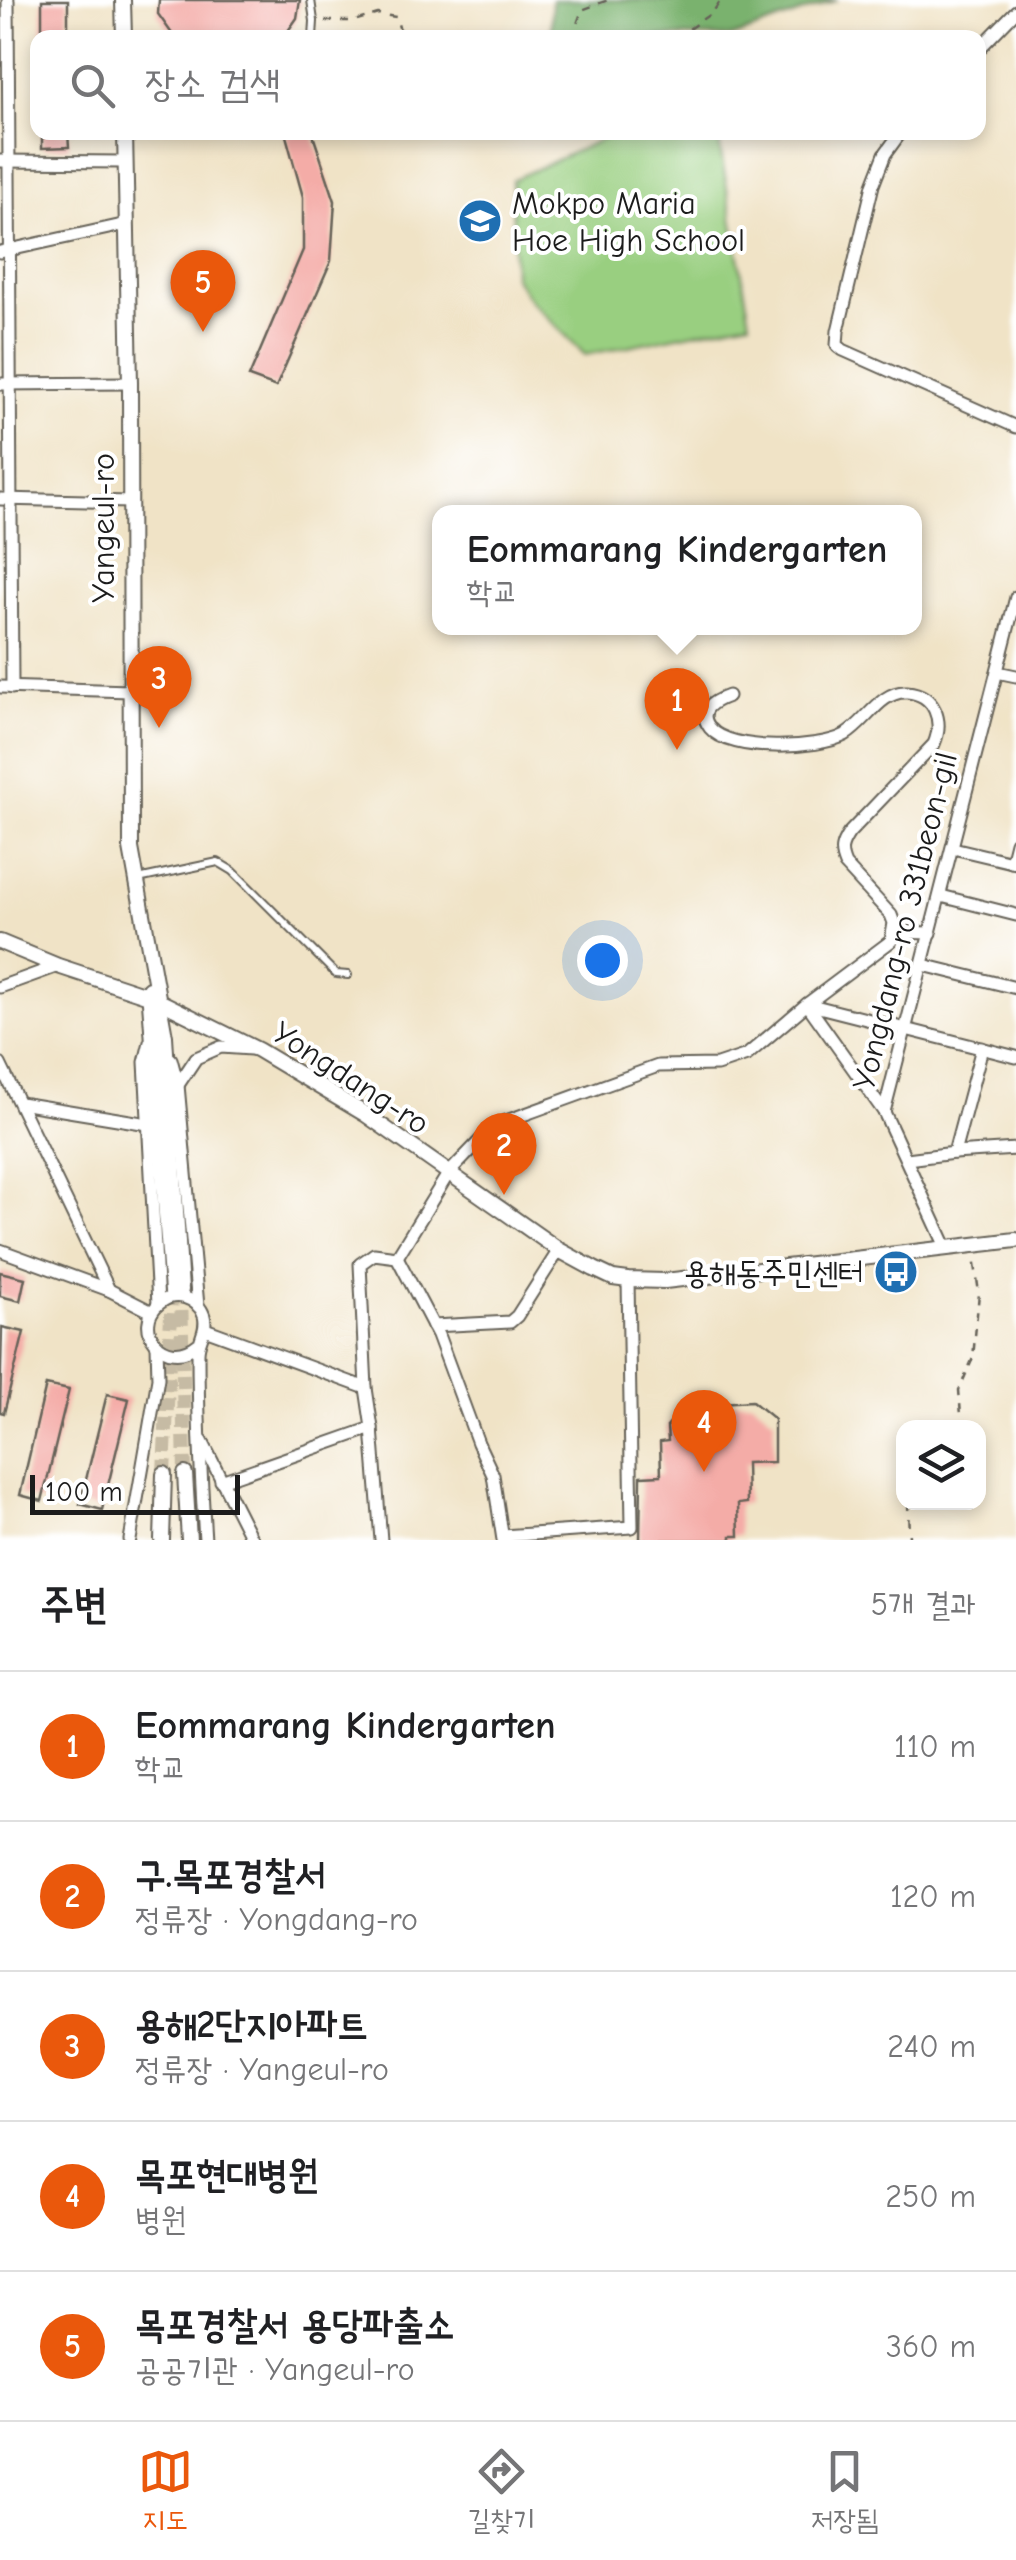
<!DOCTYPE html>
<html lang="ko">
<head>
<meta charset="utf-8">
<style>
  :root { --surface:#fff; --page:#f6f6f6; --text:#202124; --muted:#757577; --line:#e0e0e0; --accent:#ea580c }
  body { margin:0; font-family:"Comic Neue","Poor Story",sans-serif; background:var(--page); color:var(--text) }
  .controls { position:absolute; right:30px; bottom:30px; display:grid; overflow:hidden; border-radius:20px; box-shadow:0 5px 15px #0003 }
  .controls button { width:90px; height:90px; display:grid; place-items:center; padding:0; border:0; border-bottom:2px solid var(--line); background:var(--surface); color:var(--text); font:50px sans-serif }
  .scale { position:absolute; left:30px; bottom:25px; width:210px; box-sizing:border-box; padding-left:10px; border:5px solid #1c1c1c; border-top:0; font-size:28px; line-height:35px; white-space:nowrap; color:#1c1c1c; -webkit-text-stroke:8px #fff; paint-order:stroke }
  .you { position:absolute; left:602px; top:960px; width:35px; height:35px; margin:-25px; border:8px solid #fff; border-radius:50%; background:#1a73e8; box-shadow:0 0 0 15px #1a73e833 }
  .badge { display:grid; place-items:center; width:65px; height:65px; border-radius:50%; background:var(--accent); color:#fff; font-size:32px; font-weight:700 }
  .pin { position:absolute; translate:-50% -82px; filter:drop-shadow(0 2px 5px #0008) }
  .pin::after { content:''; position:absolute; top:52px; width:35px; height:30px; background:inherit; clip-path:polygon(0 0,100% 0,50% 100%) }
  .popup { position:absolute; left:432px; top:505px; width:490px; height:130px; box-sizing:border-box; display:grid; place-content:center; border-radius:20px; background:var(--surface); filter:drop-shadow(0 2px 8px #0005); font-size:32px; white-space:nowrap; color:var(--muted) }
  .popup b { font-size:38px; color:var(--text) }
  .popup::after { content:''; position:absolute; left:50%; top:100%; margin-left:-20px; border:20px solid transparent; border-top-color:var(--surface) }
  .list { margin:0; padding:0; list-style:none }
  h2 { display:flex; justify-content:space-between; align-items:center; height:130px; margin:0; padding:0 40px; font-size:42px }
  h2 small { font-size:32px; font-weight:400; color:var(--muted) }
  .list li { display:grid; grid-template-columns:65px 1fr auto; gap:30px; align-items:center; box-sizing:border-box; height:150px; padding:0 40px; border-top:2px solid var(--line) }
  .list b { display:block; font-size:38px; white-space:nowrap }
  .list p { margin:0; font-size:32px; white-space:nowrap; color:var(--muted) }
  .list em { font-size:32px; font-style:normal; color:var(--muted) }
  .icon { flex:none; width:55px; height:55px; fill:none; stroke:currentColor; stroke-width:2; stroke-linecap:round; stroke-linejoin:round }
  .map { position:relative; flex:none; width:1016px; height:1540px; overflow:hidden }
  .search { position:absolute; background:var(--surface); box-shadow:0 5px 15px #0003; left:30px; right:30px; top:30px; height:110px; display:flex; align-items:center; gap:25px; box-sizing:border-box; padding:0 35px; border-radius:20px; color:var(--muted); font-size:38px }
  .sheet { height:880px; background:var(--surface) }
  nav { display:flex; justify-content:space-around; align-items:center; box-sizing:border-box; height:140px; border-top:2px solid var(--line); background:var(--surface); font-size:28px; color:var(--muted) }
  nav a { display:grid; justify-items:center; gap:5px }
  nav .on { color:var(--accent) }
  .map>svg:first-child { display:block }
  .green { fill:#99cf80; stroke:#5a764e; stroke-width:2.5 }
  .forest { fill:#7ab26e; stroke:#4b6745; stroke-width:2.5 }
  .building { fill:#f4aca7 }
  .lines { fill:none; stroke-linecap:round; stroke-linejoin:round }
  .tertiary-tunnel { stroke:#c6bba4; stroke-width:14; stroke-dasharray:14 7; stroke-linecap:butt }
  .service-casing { stroke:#666258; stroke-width:10 }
  .minor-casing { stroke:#666258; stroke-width:15 }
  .tertiary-casing { stroke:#666258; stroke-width:18 }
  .path { stroke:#666258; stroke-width:2.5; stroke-dasharray:8 8; stroke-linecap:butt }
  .service { stroke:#fff; stroke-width:6 }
  .minor { stroke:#fff; stroke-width:11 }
  .tertiary { stroke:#fff; stroke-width:14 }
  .labels { text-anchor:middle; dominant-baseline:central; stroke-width:8; stroke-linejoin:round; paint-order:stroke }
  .poi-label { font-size:32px; fill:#1c1c1c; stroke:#fff; text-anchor:start }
  .street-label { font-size:32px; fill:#1c1c1c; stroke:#fff }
</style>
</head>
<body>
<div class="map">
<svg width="1016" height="1540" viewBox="0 0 1016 1540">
  <rect width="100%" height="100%" fill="#fff"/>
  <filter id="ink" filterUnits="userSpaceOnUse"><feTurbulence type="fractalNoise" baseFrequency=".01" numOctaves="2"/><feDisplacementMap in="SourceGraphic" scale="20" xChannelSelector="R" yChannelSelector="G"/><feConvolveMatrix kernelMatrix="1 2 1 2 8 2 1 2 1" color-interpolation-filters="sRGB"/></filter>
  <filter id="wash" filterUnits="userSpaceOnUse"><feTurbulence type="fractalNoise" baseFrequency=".0048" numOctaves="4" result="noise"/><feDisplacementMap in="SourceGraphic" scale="40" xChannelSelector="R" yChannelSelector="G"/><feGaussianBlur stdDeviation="2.25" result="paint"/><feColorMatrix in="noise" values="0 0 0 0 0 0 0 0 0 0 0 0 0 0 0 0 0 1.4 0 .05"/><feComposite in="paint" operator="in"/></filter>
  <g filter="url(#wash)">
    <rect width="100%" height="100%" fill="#f0e3c6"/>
    <polygon class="green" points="613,134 718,136 750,321 585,355 530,300 514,276 512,180"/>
    <polygon class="forest" points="552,0 837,0 733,37 551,37"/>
    <g id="blocks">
      <g class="building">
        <rect x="42" y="0" width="26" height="38"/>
        <polygon points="159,0 300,0 297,18 283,38 175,38 158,14"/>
        <polygon points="42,132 68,132 69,147 42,148"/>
        <polygon points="285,132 312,132 335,201 331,261 276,387 249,377 303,250 303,197"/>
        <polygon points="0,1272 25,1278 20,1301 0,1296"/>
        <polygon points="2,1327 24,1332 4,1413 0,1412"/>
        <polygon points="46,1385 69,1390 42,1501 20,1495"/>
        <polygon points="107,1394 129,1399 102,1510 80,1504"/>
        <polygon points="752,1401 774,1419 774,1462 746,1463 747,1503 738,1504 739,1536 731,1536 731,1540 640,1540 641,1476 661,1475 660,1442 668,1441 667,1427 686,1405"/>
      </g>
    </g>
  </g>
  <g filter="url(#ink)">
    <use href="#blocks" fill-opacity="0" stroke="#666258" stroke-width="2.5"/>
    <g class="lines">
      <g class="tertiary-tunnel">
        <polyline points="181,1290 185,1474"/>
        <polyline points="164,1474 172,1292"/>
      </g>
      <defs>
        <g id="service">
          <polyline points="311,0 314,21 313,38"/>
          <polyline points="138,879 218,862 233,871 336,974 348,975"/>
        </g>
        <g id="minor">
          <polyline points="8,0 12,688"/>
          <polyline points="978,50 1016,11"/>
          <polyline points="901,132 885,154 873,185 838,331 837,345 843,350 1016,427"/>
          <polyline points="0,161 125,162"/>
          <polyline points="0,252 127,224"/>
          <polyline points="0,384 130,383"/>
          <polyline points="0,499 131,502"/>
          <polyline points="997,672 1016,676"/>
          <polyline points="0,687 130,691"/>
          <polyline points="953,848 1016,863"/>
          <polyline points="1011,862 1016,842"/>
          <polyline points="941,896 1016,915"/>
          <polyline points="893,932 931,933"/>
          <polyline points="923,965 1016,988"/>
          <polyline points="0,987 58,966"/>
          <polyline points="807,1004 1016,1057"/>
          <polyline points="807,1004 884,1112"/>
          <polyline points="150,1042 145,1062 158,1304"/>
          <polyline points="171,1059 178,1085 198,1306"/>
          <polyline points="0,1064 109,1290"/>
          <polyline points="178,1085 196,1058 221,1047 251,1049"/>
          <polyline points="20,1103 148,1124"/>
          <polyline points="954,1153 982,1048"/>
          <polyline points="907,1159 954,1153 1016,1149"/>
          <polyline points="947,1249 884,1112 1016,597"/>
          <polyline points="0,1250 109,1290 152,1312"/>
          <polyline points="397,1257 438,1335 478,1443 493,1475 503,1540"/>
          <polyline points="433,1326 510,1322 517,1316 559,1250"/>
          <polyline points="205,1329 366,1388"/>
          <path d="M 198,1344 C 165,1371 130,1327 160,1303 C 175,1290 198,1298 204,1316 C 208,1330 198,1340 198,1353 C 198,1416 201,1478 205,1540"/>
          <polyline points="202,1441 252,1540"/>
          <polyline points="221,1481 372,1428"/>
          <polyline points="503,1536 632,1527 628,1280"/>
          <polyline points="130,1540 158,1378 157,1345"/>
          <path d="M 381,1540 L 372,1428 L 366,1388 L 360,1264 L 374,1254 L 397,1257 L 448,1174 L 495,1125 L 658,1066 L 717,1065 L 747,1055 L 807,1004 L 891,941 L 894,923 L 891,915 L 845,865 C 839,851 841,845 849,833 L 934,744 C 944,721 935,694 907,692 C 881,690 866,723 845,735 C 819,749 730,753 710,728 C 696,710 714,701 728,696"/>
        </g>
        <g id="tertiary">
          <polyline points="123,0 124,38"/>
          <polyline points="125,132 130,383 131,848 165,1036 181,1290"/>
          <polyline points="0,942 58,966 149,996 258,1050 365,1114 559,1250 594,1269 613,1278 628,1280 665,1281 1016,1240"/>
          <polyline points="149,989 172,1292"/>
          <polyline points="185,1474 189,1540"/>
          <polyline points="162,1540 164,1474"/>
        </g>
      </defs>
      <use href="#service" class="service-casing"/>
      <use href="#minor" class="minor-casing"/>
      <use href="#tertiary" class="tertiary-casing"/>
      <g class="path">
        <polyline points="325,21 354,21 378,14 396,17 402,38"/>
        <polyline points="572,38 582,10 608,0"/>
        <polyline points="676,38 713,12 721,0"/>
        <polyline points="962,1428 959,1390 973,1358 979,1293 974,1257"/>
        <polyline points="908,1502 909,1540"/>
      </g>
      <use href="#service" class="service"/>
      <use href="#minor" class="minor"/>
      <use href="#tertiary" class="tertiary"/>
    </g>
  </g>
  <defs>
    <symbol id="school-disc" viewBox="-11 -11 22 22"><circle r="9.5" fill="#1f6fb2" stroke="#fff"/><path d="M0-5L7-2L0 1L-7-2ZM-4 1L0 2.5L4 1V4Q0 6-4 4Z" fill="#fff"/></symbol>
    <symbol id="bus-disc" viewBox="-11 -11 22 22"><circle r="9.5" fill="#1f6fb2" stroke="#fff"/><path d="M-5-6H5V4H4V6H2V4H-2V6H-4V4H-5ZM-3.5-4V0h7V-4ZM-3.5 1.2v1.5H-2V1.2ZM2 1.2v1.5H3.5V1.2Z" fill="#fff"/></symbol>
  </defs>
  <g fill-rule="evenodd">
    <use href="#school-disc" x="455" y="196" width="50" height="50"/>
    <use href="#bus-disc" x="871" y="1247" width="50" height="50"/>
  </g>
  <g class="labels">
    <g class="poi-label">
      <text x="512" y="203">Mokpo Maria<tspan x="512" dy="37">Hoe High School</tspan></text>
      <text x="864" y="1272" text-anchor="end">용해동주민센터</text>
    </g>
    <g class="street-label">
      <text transform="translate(103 528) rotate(-90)">Yangeul-ro</text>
      <text transform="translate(905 921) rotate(-76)">Yongdang-ro 331beon-gil</text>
      <text transform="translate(351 1078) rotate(33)">Yongdang-ro</text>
    </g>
  </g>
</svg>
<div class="controls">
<button><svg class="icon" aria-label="layers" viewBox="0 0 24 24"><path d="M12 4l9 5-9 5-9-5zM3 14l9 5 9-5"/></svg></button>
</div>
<div class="scale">100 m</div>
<div class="you"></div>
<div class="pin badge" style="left:677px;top:750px">1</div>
<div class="popup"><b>Eommarang Kindergarten</b>학교</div>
<div class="pin badge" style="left:504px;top:1195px">2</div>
<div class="pin badge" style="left:159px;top:728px">3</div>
<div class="pin badge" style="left:704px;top:1472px">4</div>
<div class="pin badge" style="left:203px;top:332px">5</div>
<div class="search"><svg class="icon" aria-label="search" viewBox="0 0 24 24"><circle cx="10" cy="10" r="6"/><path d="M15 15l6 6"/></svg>장소 검색</div>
</div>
<section class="sheet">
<h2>주변<small>5개 결과</small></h2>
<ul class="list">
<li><span class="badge">1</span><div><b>Eommarang Kindergarten</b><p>학교</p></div><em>110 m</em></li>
<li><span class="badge">2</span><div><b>구.목포경찰서</b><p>정류장 · Yongdang-ro</p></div><em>120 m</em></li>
<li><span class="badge">3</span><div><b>용해2단지아파트</b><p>정류장 · Yangeul-ro</p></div><em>240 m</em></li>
<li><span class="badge">4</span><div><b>목포현대병원</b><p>병원</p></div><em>250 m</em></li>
<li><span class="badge">5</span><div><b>목포경찰서 용당파출소</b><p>공공기관 · Yangeul-ro</p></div><em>360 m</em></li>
</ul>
</section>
<nav>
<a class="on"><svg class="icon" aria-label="map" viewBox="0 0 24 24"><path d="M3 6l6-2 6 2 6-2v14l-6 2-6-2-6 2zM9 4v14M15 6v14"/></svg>지도</a>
<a><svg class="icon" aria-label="directions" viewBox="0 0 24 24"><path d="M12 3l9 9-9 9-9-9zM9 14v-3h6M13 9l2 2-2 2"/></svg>길찾기</a>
<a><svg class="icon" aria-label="saved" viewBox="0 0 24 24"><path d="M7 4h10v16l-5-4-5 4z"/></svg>저장됨</a>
</nav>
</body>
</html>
